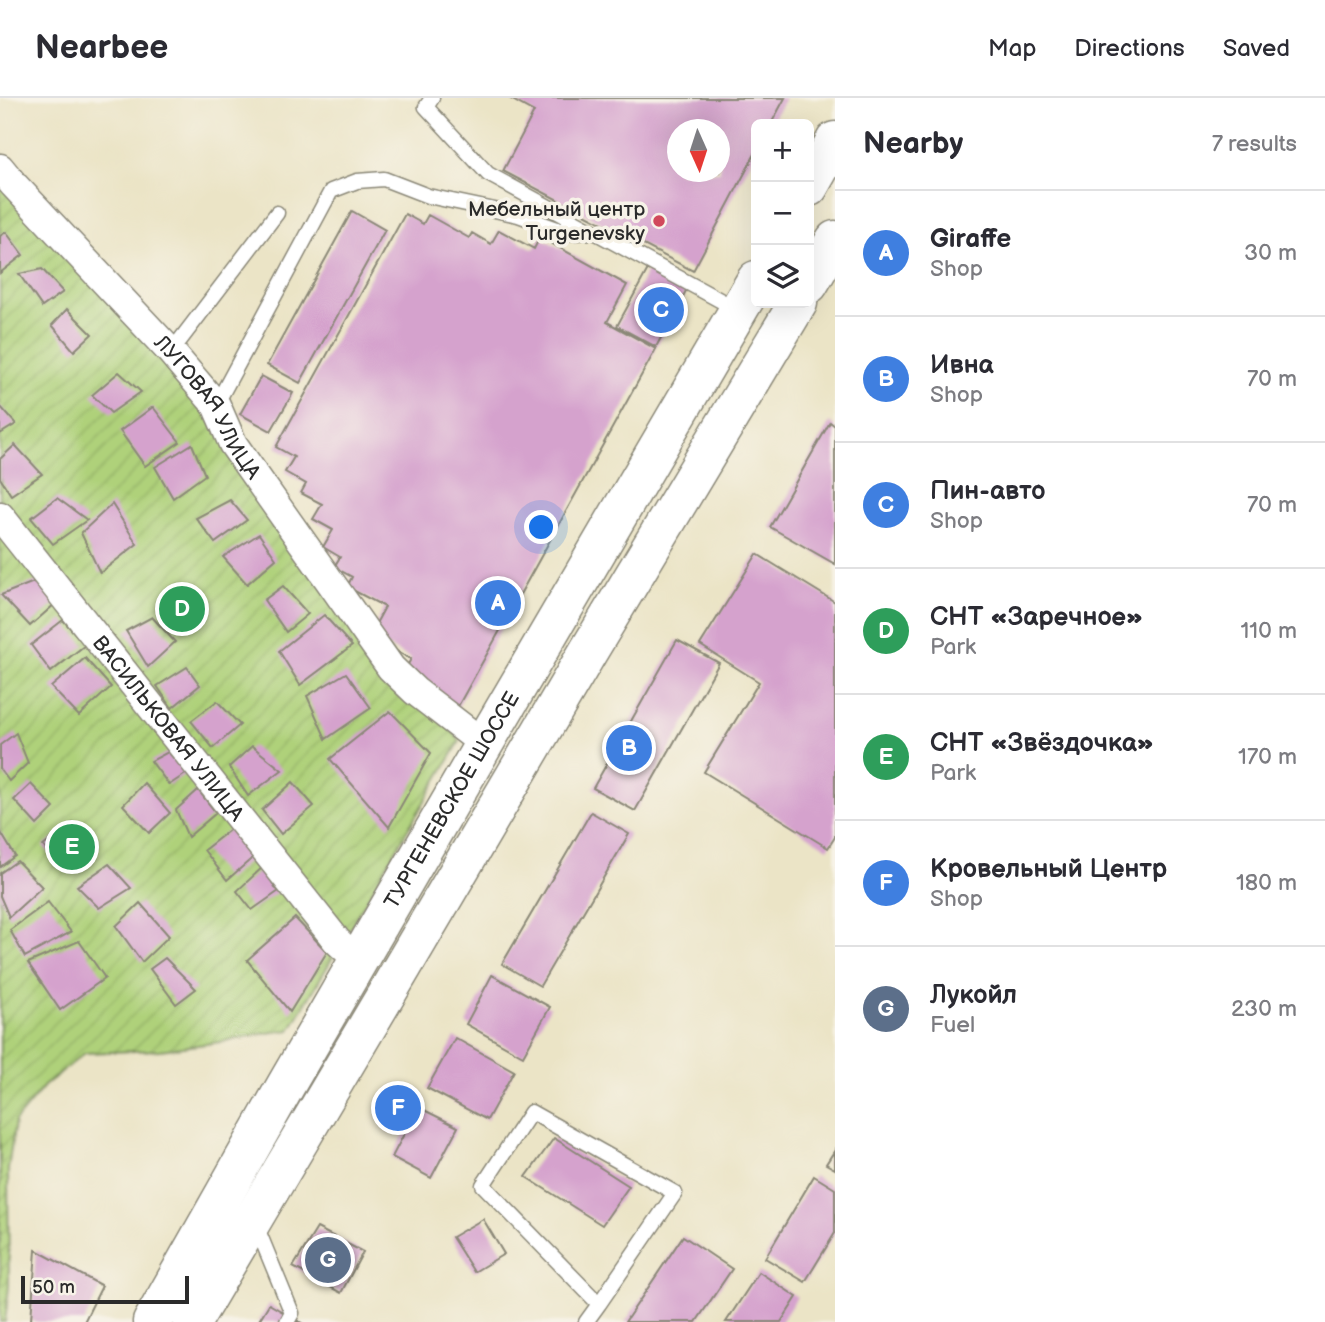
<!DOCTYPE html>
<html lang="en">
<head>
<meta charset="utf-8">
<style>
  :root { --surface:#fff; --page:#f2f2f3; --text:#2b2b33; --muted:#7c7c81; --line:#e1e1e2; --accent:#d1495b }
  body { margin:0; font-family:"Balsamiq Sans",sans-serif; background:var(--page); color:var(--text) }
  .controls { position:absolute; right:21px; top:21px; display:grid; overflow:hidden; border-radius:10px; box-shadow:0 7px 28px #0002 }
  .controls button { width:63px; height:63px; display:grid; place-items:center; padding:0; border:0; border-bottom:2px solid var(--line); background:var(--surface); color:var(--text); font:35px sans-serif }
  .compass { position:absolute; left:667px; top:21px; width:63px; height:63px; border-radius:50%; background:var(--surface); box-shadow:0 7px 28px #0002; rotate:177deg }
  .scale { position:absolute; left:21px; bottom:18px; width:168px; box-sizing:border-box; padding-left:7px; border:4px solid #2b2b2b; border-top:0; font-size:19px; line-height:24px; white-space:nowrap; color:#2b2b2b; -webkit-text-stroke:5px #f7f3e8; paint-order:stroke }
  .you { position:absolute; left:542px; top:430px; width:24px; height:24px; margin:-18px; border:5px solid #fff; border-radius:50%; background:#1a73e8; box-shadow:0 0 0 10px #1a73e833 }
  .badge { display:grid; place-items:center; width:46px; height:46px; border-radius:50%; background:var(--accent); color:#fff; font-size:23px; font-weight:700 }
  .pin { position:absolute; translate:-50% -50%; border:4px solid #fff; box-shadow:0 2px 7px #0006 }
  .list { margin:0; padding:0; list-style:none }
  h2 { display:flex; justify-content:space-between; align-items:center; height:91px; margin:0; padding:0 28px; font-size:30px }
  h2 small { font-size:23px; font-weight:400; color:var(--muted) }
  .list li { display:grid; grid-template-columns:46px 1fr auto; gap:21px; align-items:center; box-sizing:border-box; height:126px; padding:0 28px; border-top:2px solid var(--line) }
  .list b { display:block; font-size:26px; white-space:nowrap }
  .list p { margin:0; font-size:23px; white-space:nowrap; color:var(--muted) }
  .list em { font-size:23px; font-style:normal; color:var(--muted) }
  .icon { flex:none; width:38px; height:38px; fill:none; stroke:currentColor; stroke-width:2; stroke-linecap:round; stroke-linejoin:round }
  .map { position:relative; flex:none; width:835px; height:1224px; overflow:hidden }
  header { display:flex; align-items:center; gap:42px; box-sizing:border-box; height:98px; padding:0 35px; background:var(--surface); border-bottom:2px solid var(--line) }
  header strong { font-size:33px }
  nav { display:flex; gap:38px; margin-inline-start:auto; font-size:24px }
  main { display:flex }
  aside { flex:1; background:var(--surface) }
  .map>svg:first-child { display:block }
  .garden { fill:url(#garden-furrows); stroke:#6d7e52; stroke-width:2 }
  .building { fill:#d5a2cd; fill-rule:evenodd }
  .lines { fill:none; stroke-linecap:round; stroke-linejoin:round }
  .service-casing { stroke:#8b8878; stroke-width:17 }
  .minor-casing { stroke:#8b8878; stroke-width:31 }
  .trunk-casing { stroke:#8b8878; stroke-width:41 }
  .service { stroke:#fff; stroke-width:14 }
  .minor { stroke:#fff; stroke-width:28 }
  .trunk { stroke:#fff; stroke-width:38 }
  .poi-dot { fill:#d1495b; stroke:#f7f3e8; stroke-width:2.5 }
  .labels { text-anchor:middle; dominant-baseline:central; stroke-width:7; stroke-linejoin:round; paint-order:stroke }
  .poi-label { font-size:21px; fill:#2b2b2b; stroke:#f7f3e8; text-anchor:end }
  .street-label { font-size:21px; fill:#2b2b2b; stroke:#f7f3e8 }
</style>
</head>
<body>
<header>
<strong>Nearbee</strong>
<nav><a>Map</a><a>Directions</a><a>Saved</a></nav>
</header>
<main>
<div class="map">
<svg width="835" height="1224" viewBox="0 0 835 1224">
  <defs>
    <pattern id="garden-furrows" width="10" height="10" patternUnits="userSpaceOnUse" patternTransform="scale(1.75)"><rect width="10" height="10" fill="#afd17a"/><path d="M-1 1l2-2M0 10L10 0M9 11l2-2" fill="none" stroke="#97b46a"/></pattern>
  </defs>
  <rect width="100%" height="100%" fill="#f7f3e8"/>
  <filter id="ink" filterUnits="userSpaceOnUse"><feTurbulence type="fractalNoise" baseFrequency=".0143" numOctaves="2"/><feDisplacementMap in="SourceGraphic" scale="14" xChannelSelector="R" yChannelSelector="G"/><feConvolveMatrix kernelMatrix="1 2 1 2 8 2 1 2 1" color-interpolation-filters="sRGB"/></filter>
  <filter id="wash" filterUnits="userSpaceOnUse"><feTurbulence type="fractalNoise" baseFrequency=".00686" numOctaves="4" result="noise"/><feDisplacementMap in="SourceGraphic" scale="28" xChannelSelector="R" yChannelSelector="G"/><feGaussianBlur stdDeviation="1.57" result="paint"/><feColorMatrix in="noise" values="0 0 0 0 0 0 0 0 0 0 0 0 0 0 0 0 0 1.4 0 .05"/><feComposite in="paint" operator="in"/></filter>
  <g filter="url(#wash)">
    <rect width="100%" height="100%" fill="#ebe4c6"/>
    <polygon class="garden" points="0,54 460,643 290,932 266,935 220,944 160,952 85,955 44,988 15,1023 8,1071 9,1188 5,1224 0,1224"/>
    <g id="blocks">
      <g class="building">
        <path d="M 509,0 L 785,0 L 771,26 L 756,26 L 756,54 L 693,173 L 503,73 L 534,14 ZM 678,32 L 720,32 L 720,74 L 678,74 Z"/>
        <polygon points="352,113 385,132 300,285 267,267"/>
        <polygon points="405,116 423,126 428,117 469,140 472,135 491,146 499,132 534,151 540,139 627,187 607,224 656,251 457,610 406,570 411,561 378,543 373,531 385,509 347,489 352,479 334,469 340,459 323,449 333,432 313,421 322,406 301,395 306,386 285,374 294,359 276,349"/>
        <polygon points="6,134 23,157 0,175 0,138"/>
        <polygon points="42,171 63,194 42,209 19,176"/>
        <polygon points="648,171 687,191 656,249 617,228"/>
        <polygon points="67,211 92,236 74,253 52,227"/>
        <polygon points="119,274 141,294 111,315 92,297"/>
        <polygon points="261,278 293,295 271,333 240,316"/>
        <polygon points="0,308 16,326 0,336"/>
        <polygon points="153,309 180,344 145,368 120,333"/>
        <polygon points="830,324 835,328 835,466 770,429"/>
        <polygon points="192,346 205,377 173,400 155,369"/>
        <polygon points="15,347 42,376 11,397 0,380 0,361"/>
        <polygon points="57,400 87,422 53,446 31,420"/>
        <polygon points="230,402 247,422 215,445 196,420"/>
        <polygon points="112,406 137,446 100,475 81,435"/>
        <polygon points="259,436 276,461 247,486 223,459"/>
        <polygon points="757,456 835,504 835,739 828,750 704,674 759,584 700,547"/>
        <polygon points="39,482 56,505 30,528 1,497"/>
        <polygon points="283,488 308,516 286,534 264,502"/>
        <polygon points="324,517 352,548 300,587 279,553"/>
        <polygon points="152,519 175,544 148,569 126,533"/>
        <polygon points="63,522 85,547 51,574 31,547"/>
        <polygon points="677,542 719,565 635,713 593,690"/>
        <polygon points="85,560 111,589 79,618 51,589"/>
        <polygon points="187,569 200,587 172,610 157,588"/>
        <polygon points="346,575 371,610 326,641 307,598"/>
        <polygon points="217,603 240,627 213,650 191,623"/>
        <polygon points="390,613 431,655 389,729 330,661"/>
        <polygon points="16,635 28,665 9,683 0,671 0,647"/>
        <polygon points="252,648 282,672 248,698 229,669"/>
        <polygon points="168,654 187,675 169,687 151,663"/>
        <polygon points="293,684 314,708 281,736 262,712"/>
        <polygon points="144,685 170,715 149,735 123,707"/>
        <polygon points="31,686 54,710 37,727 14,702"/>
        <polygon points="198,692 216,715 188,739 176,712"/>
        <polygon points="591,714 629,736 540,888 502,866"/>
        <polygon points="73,725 96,747 63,769 43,748"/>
        <polygon points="232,730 256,757 227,782 204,752"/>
        <polygon points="0,733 15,758 0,769"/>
        <polygon points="17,763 42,789 9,819 0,798 0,775"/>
        <polygon points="109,766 131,790 99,810 77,788"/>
        <polygon points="264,768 275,790 279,793 252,812 237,793"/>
        <polygon points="48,804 71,834 25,859 10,832"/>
        <polygon points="140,805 169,838 142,864 116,828"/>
        <polygon points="295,820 327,854 290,914 247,862"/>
        <polygon points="79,843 105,880 60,912 28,865"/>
        <polygon points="165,860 196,891 176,906 150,871"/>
        <polygon points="492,877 550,909 523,958 466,926"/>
        <polygon points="455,940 514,973 487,1022 427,990"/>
        <polygon points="418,1009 458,1029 431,1080 392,1059"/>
        <polygon points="554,1040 629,1088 602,1127 526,1079"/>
        <polygon points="835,1052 835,1071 826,1066"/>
        <polygon points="814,1078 835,1091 835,1135 805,1184 765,1160"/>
        <polygon points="483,1121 504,1156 474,1174 452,1139"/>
        <polygon points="317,1130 363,1154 341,1195 293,1169"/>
        <polygon points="683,1138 732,1171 696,1224 625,1224"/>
        <polygon points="36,1152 102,1188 84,1224 36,1224 31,1222"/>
        <polygon points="759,1174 797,1199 781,1224 726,1224"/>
        <polygon points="269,1206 300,1224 258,1224"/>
      </g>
    </g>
  </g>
  <g filter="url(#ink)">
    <use href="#blocks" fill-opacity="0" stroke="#8b8878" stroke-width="2"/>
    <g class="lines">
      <defs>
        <g id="service">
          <polyline points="432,0 426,9 488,76 738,212"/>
          <polyline points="171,254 277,115"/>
          <polyline points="216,307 331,93 357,83 384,81 428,98 518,117 569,135 596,134"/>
          <polyline points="255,1125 292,1215 287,1224"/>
          <polyline points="586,1224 599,1206 675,1095 531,1014 483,1087 599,1206"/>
        </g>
        <g id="minor">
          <path id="s1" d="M 0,70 L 14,87 L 171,254 L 216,307 L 233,346 L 391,570 L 415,593 L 484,646"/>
          <path id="s2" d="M 0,418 L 337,843 L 359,863"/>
        </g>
        <g id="trunk">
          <polyline points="809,89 835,43"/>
          <polyline points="809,186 835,142"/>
          <path id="s3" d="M 152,1224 L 286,987 L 484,646 L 756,182"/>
          <polyline points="192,1224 393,885 588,554 798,205"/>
        </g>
      </defs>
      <use href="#service" class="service-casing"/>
      <use href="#minor" class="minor-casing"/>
      <use href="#trunk" class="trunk-casing"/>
      <use href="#service" class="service"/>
      <use href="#minor" class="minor"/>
      <use href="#trunk" class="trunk"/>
    </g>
  </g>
  <circle class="poi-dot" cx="659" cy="123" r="7"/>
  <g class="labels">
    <g class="poi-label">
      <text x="645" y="111">Мебельный центр<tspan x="645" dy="24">Turgenevsky</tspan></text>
    </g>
    <g class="street-label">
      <text stroke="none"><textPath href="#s1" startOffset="318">ЛУГОВАЯ УЛИЦА</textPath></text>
      <text stroke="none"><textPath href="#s2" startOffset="271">ВАСИЛЬКОВАЯ УЛИЦА</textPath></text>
      <text stroke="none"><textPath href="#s3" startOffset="602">ТУРГЕНЕВСКОЕ ШОССЕ</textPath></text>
    </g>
  </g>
</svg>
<div class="controls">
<button>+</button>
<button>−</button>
<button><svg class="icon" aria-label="layers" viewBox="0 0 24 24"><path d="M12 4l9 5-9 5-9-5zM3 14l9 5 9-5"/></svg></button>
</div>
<svg class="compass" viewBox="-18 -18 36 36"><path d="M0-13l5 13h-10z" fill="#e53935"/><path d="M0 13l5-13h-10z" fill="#7c7c81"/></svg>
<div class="scale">50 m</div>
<div class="you"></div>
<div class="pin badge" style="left:498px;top:505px;background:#3f7fe0">A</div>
<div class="pin badge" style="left:629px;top:650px;background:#3f7fe0">B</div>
<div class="pin badge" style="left:661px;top:212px;background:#3f7fe0">C</div>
<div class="pin badge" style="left:182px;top:511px;background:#2e9e5b">D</div>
<div class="pin badge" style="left:72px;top:749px;background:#2e9e5b">E</div>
<div class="pin badge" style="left:398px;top:1010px;background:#3f7fe0">F</div>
<div class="pin badge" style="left:328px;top:1162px;background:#5c6f8a">G</div>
</div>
<aside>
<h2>Nearby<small>7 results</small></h2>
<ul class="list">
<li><span class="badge" style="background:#3f7fe0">A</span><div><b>Giraffe</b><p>Shop</p></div><em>30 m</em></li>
<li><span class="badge" style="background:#3f7fe0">B</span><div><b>Ивна</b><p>Shop</p></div><em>70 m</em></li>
<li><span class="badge" style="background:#3f7fe0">C</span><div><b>Пин-авто</b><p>Shop</p></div><em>70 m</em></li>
<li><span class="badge" style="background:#2e9e5b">D</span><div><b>СНТ «Заречное»</b><p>Park</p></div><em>110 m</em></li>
<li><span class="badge" style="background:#2e9e5b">E</span><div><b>СНТ «Звёздочка»</b><p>Park</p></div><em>170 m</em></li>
<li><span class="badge" style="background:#3f7fe0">F</span><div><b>Кровельный Центр</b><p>Shop</p></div><em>180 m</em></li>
<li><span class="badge" style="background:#5c6f8a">G</span><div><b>Лукойл</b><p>Fuel</p></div><em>230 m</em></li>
</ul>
</aside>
</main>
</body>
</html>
